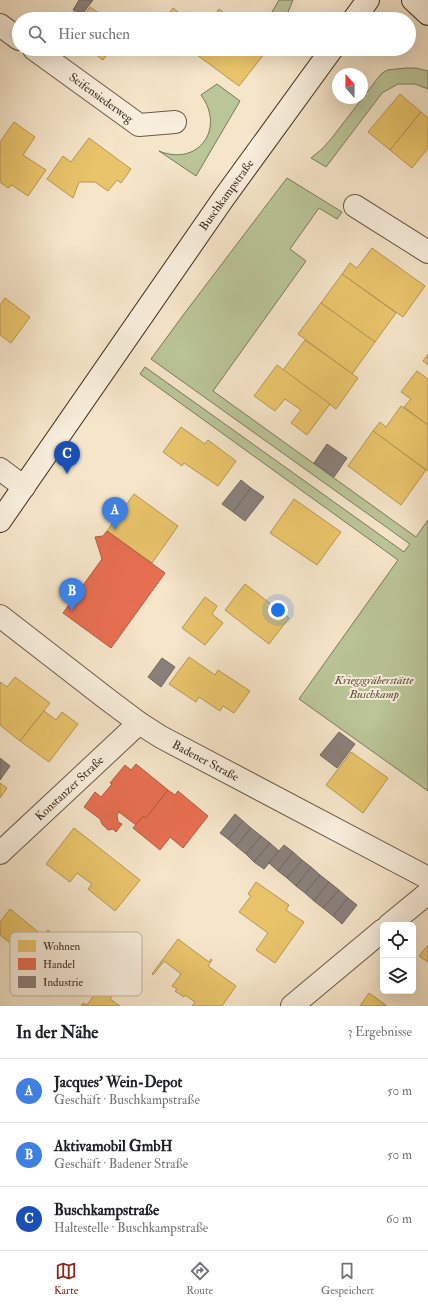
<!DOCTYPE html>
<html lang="de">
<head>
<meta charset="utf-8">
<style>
  :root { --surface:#fff; --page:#f6f6f6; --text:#202124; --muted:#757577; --line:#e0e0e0; --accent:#8f2418 }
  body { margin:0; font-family:"IM FELL Double Pica",serif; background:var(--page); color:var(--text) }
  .controls { position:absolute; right:12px; bottom:12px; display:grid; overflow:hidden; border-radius:6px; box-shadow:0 4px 16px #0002 }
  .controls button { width:36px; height:36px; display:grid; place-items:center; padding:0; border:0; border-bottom:1px solid var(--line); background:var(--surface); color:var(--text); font:20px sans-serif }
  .compass { position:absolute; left:332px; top:68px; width:36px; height:36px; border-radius:50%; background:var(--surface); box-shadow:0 4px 16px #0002; rotate:340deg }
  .you { position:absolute; left:278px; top:610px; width:14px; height:14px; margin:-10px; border:3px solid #fff; border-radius:50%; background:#1a73e8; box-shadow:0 0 0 6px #1a73e833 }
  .badge { display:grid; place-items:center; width:26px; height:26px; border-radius:50%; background:var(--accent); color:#fff; font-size:13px; font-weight:700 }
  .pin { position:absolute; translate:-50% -33px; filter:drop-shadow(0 1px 2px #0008) }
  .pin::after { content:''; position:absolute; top:21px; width:14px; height:12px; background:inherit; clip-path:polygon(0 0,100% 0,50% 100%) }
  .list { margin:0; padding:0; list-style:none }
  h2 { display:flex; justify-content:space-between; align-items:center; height:52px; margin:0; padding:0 16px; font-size:17px }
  h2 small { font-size:13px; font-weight:400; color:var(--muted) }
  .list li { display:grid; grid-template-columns:26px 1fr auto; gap:12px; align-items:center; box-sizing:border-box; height:64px; padding:0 16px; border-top:1px solid var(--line) }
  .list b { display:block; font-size:15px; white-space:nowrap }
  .list p { margin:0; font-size:13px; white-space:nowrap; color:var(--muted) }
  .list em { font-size:13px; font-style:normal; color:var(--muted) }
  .icon { flex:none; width:22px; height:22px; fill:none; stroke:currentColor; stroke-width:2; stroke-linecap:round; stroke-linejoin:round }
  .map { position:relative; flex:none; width:428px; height:1006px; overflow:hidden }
  .search { position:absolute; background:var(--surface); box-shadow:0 4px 16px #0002; left:12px; right:12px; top:12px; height:44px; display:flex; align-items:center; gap:10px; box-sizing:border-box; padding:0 14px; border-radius:22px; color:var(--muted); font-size:15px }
  .sheet { height:244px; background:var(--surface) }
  nav { display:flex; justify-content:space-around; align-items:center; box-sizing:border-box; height:56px; border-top:1px solid var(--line); background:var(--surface); font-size:11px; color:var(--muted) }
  nav a { display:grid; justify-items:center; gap:2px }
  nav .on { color:var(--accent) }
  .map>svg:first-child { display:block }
  .green { fill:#bac598; stroke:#7a785c }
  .homes { fill:#e9c46a; stroke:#b59654 }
  .shops { fill:#e76f51; stroke:#b35a42 }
  .industry { fill:#8a817c; stroke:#726760 }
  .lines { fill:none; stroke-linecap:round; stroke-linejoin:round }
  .minor-casing { stroke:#6a594a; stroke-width:24 }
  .secondary-casing { stroke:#3b2a20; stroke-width:24 }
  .minor { stroke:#f8eedc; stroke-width:22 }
  .secondary { stroke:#f8eedc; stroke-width:22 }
  .labels { text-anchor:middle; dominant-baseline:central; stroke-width:4; stroke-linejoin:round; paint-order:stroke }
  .street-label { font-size:12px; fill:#3b2a20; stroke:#f8eedc }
  .park-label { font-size:12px; font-style:italic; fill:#5b513e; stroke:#f8eedc }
  .key { fill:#f8eedc; stroke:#bfb3a4; stroke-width:1 }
  .key-label { font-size:11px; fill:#3b2a20 }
</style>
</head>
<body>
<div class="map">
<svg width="428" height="1006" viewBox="0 0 428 1006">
  <rect width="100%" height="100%" fill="#f5e5c9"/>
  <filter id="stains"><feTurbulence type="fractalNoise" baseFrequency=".005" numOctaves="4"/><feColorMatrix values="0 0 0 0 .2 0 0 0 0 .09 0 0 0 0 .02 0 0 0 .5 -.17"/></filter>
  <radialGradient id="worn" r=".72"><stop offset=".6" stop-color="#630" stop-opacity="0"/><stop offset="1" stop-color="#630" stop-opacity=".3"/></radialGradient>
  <g class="green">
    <polygon points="279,0 293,0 285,19 268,19"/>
    <polygon points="406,68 416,68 428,71 428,89 415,84 398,84 382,93 326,167 311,158 322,149 331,139 381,74 387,70"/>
    <path d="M 217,84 L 240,101 L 196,176 L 159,151 C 198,167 226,129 201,95 Z"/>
    <polygon points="287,178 342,212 337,219 319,208 290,249 306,261 213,391 416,537 428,520 428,791 299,699 398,560 140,374 145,367 404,552 410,544 151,359 184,314"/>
  </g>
  <g class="homes">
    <polygon points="90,7 107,19 81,19"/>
    <polygon points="173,8 187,19 165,19"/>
    <polygon points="219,9 232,19 212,19"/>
    <polygon points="88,49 111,49 103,60"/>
    <polygon points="192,49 262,49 261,50 265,53 239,86 197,55 198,54"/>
    <polygon points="400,94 421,112 390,150 368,132"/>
    <polygon points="421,112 428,118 428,148 412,168 390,150"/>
    <polygon points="14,122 35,137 23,155 46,170 28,196 12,185 8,188 0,182 0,142"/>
    <polygon points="89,138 131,169 121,183 117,180 108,191 95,182 79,182 73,198 47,179 63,156 71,162"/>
    <polygon points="372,248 425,286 403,317 342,274 350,263 357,268"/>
    <polygon points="342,274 396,313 375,342 321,303"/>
    <polygon points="5,298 30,317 11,343 0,335 0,305"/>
    <polygon points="321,303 375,342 352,374 298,334"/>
    <polygon points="305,340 358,378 336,409 283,370"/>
    <polygon points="428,354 428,365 423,361"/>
    <polygon points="277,365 330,404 307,435 291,423 301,410 285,399 275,411 254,396"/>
    <polygon points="417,371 428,379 428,425 404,407 411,399 401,392"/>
    <polygon points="401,406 428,425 428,471 373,431 380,422 386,427"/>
    <polygon points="181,427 205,444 208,440 236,461 218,486 184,463 182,466 163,452"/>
    <polygon points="373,431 426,470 401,505 348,466"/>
    <polygon points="134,494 178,526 152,563 107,531"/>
    <polygon points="294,499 341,532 317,565 270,533"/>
    <polygon points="245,584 289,618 269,644 225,610"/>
    <polygon points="205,597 217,606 212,614 223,623 205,645 182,628"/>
    <polygon points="189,657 215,675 218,670 250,691 234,713 223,706 220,711 199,697 196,702 169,684"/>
    <polygon points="15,677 50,703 20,741 0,725 0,682 7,687"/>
    <polygon points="44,711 56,720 62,712 78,724 49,762 20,741"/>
    <polygon points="351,752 388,778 363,813 326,785"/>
    <polygon points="0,783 7,788 0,798"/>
    <polygon points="74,828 140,880 115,911 88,889 92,884 77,873 70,882 46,864"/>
    <polygon points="256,882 289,905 286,910 304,922 275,963 256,950 268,933 239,912 251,896 248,894"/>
    <polygon points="10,909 43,936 48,930 68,947 31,993 12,977 28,957 0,935 0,922"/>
    <polygon points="178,939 209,962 211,959 212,960 208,966 236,986 222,1006 192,1006 195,1002 185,995 184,997 175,991 177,989 172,986 181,974 164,961 153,975 152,974"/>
    <polygon points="428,945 428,962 419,956"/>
    <polygon points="98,975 117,989 110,999 120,1006 81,1006 83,1003 87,1005 97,991 90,986"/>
    <polygon points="369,993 387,1006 360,1006"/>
  </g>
  <g class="shops">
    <polygon points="107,531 165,573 111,648 63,613 102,559 95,537 103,536"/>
    <polygon points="136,764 168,790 146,818 143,816 136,825 119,812 117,815 118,822 122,824 116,832 113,829 108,830 102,824 100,819 84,807 95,792 101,797 112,784 110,783 125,765 131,770"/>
    <polygon points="168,790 175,795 178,791 208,816 183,848 170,837 160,850 133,828 143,816 146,818"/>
  </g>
  <g class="industry">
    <polygon points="79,0 93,0 81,16 73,10"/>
    <polygon points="327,444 347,458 334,477 314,463"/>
    <polygon points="241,480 251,488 233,512 222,504"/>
    <polygon points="251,488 264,497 245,521 233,512"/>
    <polygon points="162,658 175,667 161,687 148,677"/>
    <polygon points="339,732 355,744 337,768 320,755"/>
    <polygon points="0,758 10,766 0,780"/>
    <polygon points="235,814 243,821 228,839 220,833"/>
    <polygon points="243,821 251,828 236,846 228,839"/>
    <polygon points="251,828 261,836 246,854 236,846"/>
    <polygon points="261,836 270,843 254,862 246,854"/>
    <polygon points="270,843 279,851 264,869 254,862"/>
    <polygon points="284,845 293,852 278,871 269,863"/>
    <polygon points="293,852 302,860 287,878 278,871"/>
    <polygon points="302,860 311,867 296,886 287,878"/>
    <polygon points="311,867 320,875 305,893 296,886"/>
    <polygon points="320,875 329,882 314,901 305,893"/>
    <polygon points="329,882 339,890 323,908 314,901"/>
    <polygon points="339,890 348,898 333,916 323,908"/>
    <polygon points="348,898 357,905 342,924 333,916"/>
  </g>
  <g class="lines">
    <defs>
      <g id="minor">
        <polyline points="0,25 19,39"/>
        <path id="s1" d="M 34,49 L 139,125 L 175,122"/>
        <polyline points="355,206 428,252"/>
        <polyline points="0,469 24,487"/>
        <path id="s2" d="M 0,616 L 107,699 L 139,723 L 161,737 L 428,878"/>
        <path id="s3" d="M 0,853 L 139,723"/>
        <polyline points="389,925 428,893"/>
        <polyline points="292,1006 383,930"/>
      </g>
      <g id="secondary">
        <polyline points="413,0 428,14"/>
        <polyline points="354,19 368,0"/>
        <path id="s4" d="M 0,521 L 223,199 L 332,49"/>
      </g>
    </defs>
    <use href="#minor" class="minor-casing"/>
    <use href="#secondary" class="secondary-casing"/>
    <use href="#minor" class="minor"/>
    <use href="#secondary" class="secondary"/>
  </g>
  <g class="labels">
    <g class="street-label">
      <text stroke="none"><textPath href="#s1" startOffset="83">Seifensiederweg</textPath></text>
      <text stroke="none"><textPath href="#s4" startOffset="397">Buschkampstraße</textPath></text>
      <text stroke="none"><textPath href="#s2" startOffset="252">Badener Straße</textPath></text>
      <text stroke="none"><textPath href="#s3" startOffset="95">Konstanzer Straße</textPath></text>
    </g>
    <g class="park-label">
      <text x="374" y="680">Kriegsgräberstätte<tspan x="374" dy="14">Buschkamp</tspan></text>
    </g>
  </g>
  <rect x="10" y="932" width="132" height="64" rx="6" class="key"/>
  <rect x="18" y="940" width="18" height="12" fill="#e9c46a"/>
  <rect x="18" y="958" width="18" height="12" fill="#e76f51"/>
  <rect x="18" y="976" width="18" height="12" fill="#8a817c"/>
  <g class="key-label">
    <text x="43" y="950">Wohnen</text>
    <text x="43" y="968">Handel</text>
    <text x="43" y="986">Industrie</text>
  </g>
  <rect width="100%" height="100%" filter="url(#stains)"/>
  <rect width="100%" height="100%" fill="url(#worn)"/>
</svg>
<div class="controls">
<button><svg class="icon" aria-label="locate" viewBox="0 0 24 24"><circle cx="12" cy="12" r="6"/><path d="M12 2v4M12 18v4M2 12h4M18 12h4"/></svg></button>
<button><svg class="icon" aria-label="layers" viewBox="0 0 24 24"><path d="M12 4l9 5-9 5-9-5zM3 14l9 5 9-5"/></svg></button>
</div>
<svg class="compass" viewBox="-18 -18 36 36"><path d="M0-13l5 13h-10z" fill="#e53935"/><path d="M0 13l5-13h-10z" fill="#757577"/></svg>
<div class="you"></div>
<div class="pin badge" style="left:115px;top:530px;background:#3f7fe0">A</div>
<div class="pin badge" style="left:72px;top:611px;background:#3f7fe0">B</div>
<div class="pin badge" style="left:67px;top:474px;background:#1a4fb4">C</div>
<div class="search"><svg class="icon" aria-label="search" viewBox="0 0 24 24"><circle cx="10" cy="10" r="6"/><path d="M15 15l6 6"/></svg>Hier suchen</div>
</div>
<section class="sheet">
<h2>In der Nähe<small>3 Ergebnisse</small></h2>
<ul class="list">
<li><span class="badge" style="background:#3f7fe0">A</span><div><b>Jacques' Wein-Depot</b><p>Geschäft · Buschkampstraße</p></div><em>50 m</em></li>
<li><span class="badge" style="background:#3f7fe0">B</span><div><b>Aktivamobil GmbH</b><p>Geschäft · Badener Straße</p></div><em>50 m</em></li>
<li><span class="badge" style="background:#1a4fb4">C</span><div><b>Buschkampstraße</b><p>Haltestelle · Buschkampstraße</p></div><em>60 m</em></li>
</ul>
</section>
<nav>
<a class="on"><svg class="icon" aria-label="map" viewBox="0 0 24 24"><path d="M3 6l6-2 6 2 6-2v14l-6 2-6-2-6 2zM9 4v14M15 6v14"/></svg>Karte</a>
<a><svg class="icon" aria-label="directions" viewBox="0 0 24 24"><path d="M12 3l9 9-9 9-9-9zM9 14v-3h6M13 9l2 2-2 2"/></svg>Route</a>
<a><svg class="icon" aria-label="saved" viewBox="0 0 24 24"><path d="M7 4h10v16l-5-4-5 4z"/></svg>Gespeichert</a>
</nav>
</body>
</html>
